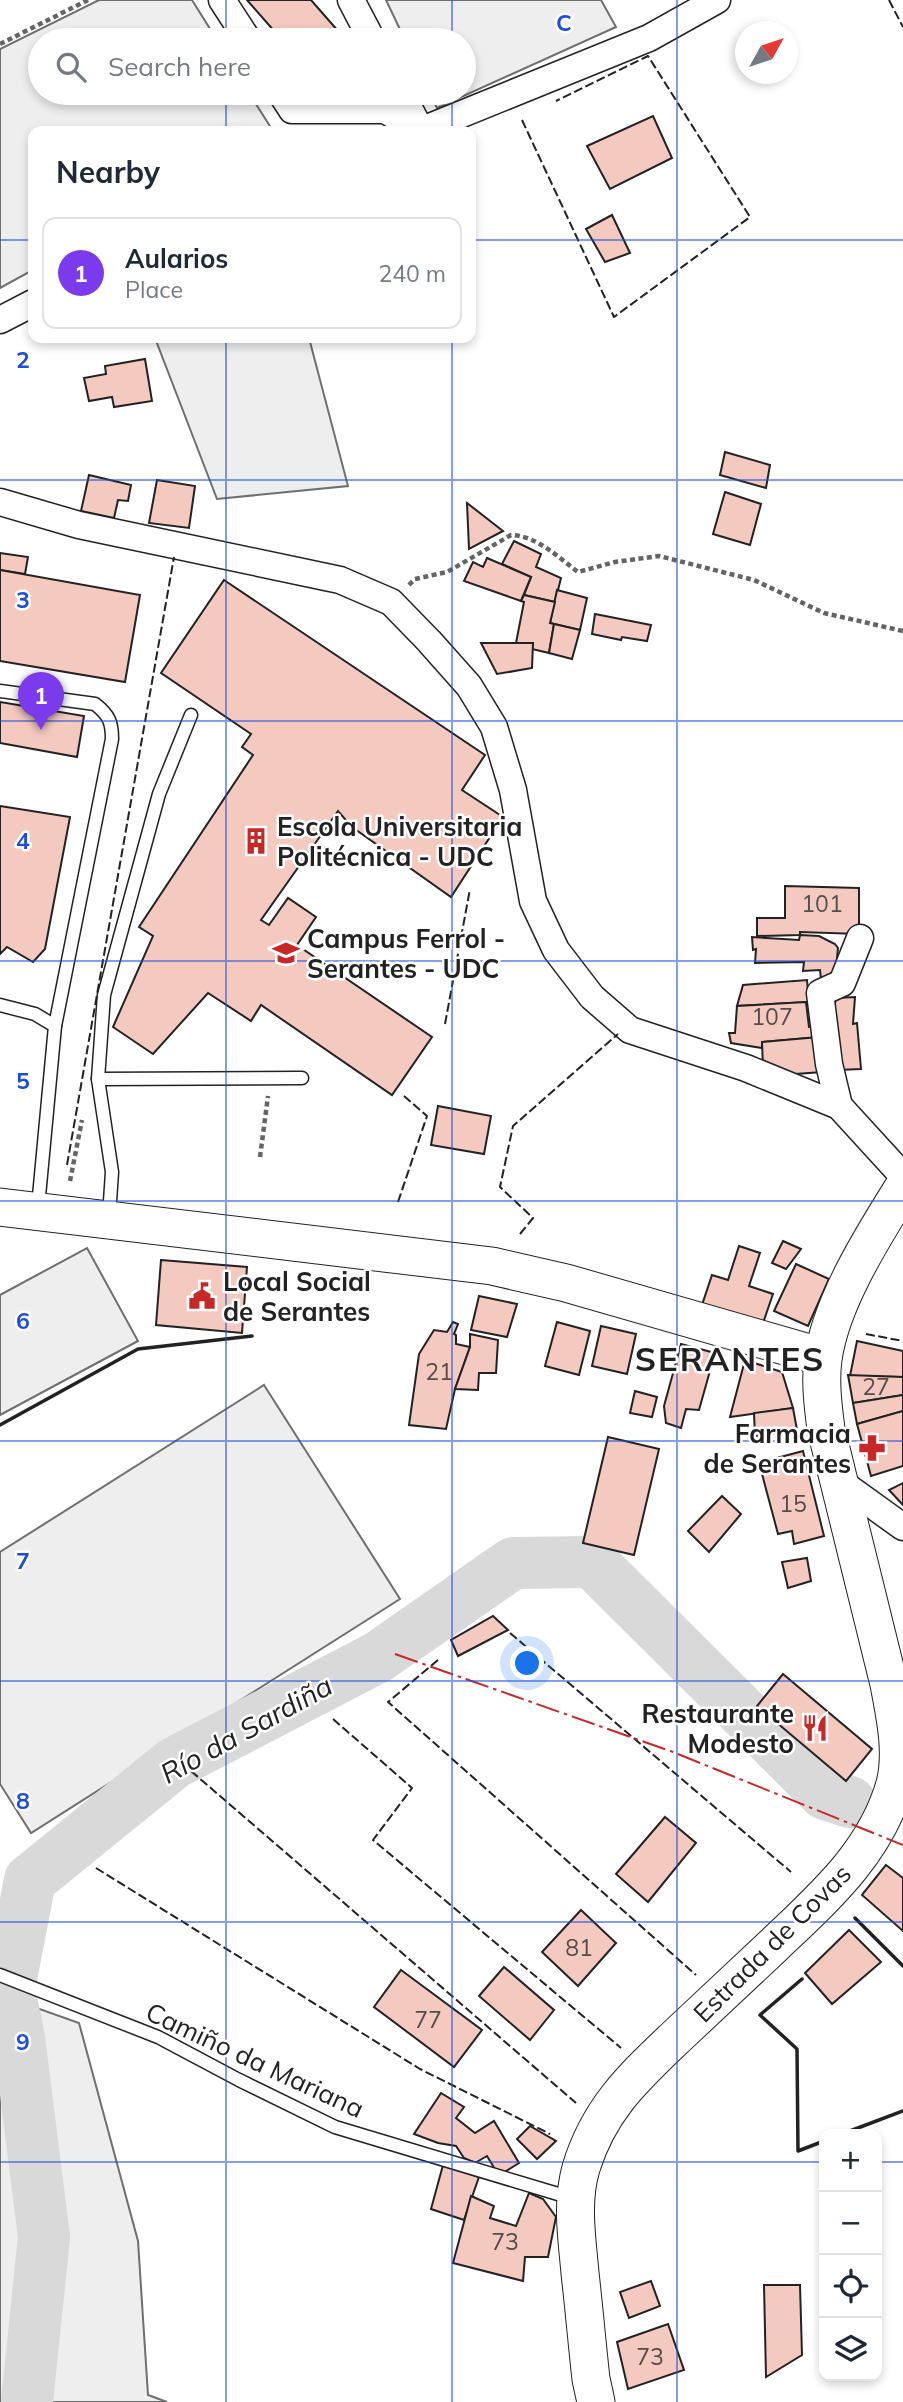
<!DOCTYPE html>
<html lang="en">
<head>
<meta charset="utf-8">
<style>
  :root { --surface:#fff; --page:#f6f6f7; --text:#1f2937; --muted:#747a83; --line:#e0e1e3; --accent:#7c3aed }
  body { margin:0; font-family:Mulish,sans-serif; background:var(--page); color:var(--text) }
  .controls { position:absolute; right:21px; bottom:21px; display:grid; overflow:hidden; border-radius:14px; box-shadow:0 4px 10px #0003 }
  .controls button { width:63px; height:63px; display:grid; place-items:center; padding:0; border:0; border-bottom:2px solid var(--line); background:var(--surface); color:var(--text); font:35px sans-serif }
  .compass { position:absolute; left:735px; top:21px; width:63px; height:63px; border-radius:50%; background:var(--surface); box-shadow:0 4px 10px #0003; rotate:50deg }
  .you { position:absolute; left:528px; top:1664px; width:24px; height:24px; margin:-18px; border:5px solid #fff; border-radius:50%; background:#1a73e8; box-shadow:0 0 0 10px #1a73e833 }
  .badge { display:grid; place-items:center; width:46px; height:46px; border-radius:50%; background:var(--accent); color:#fff; font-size:23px; font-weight:700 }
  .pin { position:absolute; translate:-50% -58px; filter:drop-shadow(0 2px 4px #0008) }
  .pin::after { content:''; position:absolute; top:37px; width:24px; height:21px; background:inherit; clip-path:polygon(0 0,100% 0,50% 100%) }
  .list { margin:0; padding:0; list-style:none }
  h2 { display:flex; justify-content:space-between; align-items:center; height:91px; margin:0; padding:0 28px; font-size:30px }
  h2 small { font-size:23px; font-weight:400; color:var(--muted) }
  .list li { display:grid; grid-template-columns:46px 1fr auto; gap:21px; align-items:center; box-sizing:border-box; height:112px; margin:0 14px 14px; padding:0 14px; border:2px solid var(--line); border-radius:14px }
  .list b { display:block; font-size:26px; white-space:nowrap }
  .list p { margin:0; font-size:23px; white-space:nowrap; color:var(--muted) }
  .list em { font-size:23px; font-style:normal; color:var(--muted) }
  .icon { flex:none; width:38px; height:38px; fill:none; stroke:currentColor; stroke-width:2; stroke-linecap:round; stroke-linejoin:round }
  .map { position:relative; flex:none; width:903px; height:2402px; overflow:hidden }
  .search { position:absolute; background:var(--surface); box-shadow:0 4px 10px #0003; left:28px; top:28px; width:448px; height:77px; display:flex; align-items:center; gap:18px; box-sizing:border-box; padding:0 24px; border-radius:38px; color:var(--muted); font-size:26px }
  .panel { position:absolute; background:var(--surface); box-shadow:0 4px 10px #0003; left:28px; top:126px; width:448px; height:217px; border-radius:14px }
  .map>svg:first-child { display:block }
  .green { fill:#eee; stroke:#6f6f6f; stroke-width:2 }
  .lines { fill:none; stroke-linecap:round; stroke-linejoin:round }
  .river { stroke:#d9d9d9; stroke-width:52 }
  .building { fill:#f3c9c0; stroke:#222; stroke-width:2 }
  .service-casing { stroke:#222; stroke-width:15 }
  .minor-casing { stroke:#222; stroke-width:29 }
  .secondary-casing { stroke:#222; stroke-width:39 }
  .path { stroke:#646464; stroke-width:4.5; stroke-dasharray:5 3.5; stroke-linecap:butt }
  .service { stroke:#fff; stroke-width:12 }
  .minor { stroke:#fff; stroke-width:26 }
  .secondary { stroke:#fff; stroke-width:37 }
  .fence { stroke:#222; stroke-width:2; stroke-dasharray:9 3.5; stroke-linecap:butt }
  .wall { stroke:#222; stroke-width:3.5 }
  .power { stroke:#c62828; stroke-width:2; stroke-dasharray:24 5 3.5 5; stroke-linecap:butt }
  .grid { fill:none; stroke:#1d4ed8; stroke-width:2; stroke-opacity:0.55 }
  .labels { text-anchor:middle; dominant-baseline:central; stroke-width:5; stroke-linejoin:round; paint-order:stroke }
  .number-label { font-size:23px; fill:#564c4a }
  .poi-label { font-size:26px; font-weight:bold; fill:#222; stroke:#fff; text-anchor:start }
  .street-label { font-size:26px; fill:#222; stroke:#fff }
  .water-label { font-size:28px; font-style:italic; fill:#222; stroke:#fff }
  .district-label { font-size:33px; font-weight:bold; letter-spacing:2px; fill:#222; stroke:#fff }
  .grid-label { font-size:23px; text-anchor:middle; font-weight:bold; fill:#1d4ed8; stroke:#fff; stroke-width:5; stroke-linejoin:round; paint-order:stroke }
</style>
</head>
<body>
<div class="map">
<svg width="903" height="2402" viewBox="0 0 903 2402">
  <rect width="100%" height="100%" fill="#fff"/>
  <g class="green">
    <polygon points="99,0 192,0 217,40 40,40 40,93 249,93 273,131 33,131 33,270 0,288 0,49"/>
    <polygon points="386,0 601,0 616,27 437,108 429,93 464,93 464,40 405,40"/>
    <polygon points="155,338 309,338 348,486 217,499"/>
    <polygon points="87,1248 138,1341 0,1415 0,1295"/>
    <polygon points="264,1385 400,1599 31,1833 0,1784 0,1552"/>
    <polygon points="0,1995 79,2023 138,2241 148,2395 167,2402 0,2402"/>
  </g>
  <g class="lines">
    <polyline class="river" points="27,2402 44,2237 19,2038 9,1989 30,1880 174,1763 378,1657 513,1563 592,1562 825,1794 850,1802"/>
  </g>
  <g class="building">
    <polygon points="247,0 311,0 346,40 282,40"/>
    <polygon points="653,116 672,158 610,189 587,146"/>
    <polygon points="612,215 630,253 605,262 586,229"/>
    <polygon points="145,359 152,401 114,407 112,397 89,401 84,378 106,374 105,366"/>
    <polygon points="725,452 770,465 766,488 720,475"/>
    <polygon points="89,475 131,485 128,501 118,500 114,518 81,511"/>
    <polygon points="157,480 195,486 189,528 149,523"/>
    <polygon points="725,492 761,504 750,545 713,534"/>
    <polygon points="467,503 503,531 469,549"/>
    <polygon points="514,541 541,554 536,567 561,578 555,602 524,595 531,577 502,564"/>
    <polygon points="0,553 28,557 25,574 0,570"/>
    <polygon points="487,558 531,577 521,601 464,581 473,562 483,567"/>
    <polygon points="0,570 140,595 125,682 0,661"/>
    <polygon points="224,580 485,755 462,790 503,817 451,897 352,827 338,811 261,920 269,925 288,898 316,917 297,945 432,1037 392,1095 261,1005 251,1021 208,993 153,1054 113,1027 153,936 139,927 253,755 242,747 251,734 161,673"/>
    <polygon points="557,590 587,598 580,630 550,623"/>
    <polygon points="524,595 555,602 550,623 554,624 549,653 532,649 533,643 516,643 524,602 521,601"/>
    <polygon points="595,614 651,625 647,641 622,637 621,640 592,634"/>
    <polygon points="554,624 580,630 572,659 549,653"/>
    <polygon points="481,643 533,643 532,668 497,674"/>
    <polygon points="0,702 84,716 77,757 0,743"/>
    <polygon points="0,806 70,817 45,949 33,962 7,947 0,954"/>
    <polygon points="785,886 859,888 859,934 800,932 800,935 757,936 757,918 785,918"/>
    <polygon points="800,935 819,936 835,944 838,948 835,978 821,979 820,970 803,971 804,962 755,963 756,949 753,950 752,937 799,940"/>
    <polygon points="807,980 809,1002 737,1006 743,985"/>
    <polygon points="855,997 853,1024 857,1023 861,1069 837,1070 831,1025 836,998"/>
    <polygon points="806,1002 809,1027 819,1026 819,1037 762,1042 762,1048 731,1043 729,1033 735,1033 737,1006"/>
    <polygon points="819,1037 822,1072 782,1075 763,1068 762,1042"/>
    <polygon points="438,1106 491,1116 484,1154 431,1145"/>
    <polygon points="783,1241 801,1249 786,1269 772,1263"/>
    <polygon points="739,1246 760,1253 749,1286 773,1294 762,1326 702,1305 712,1275 728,1280"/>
    <polygon points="161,1260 247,1267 242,1333 156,1325"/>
    <polygon points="796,1264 829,1279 808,1326 774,1311"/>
    <polygon points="479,1296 517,1304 507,1337 471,1330"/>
    <polygon points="453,1322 458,1324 454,1334 456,1335 456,1344 470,1347 455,1389 446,1429 409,1425 419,1354 434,1330 447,1332"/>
    <polygon points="557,1322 590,1331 579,1375 545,1366"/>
    <polygon points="601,1326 636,1334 627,1374 592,1366"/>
    <polygon points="470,1334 498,1340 496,1373 479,1373 478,1390 455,1389 470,1347"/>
    <polygon points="857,1341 903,1351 903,1377 850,1376"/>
    <polygon points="681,1344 715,1353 699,1410 686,1409 681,1428 666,1423 664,1406"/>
    <polygon points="745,1360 782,1372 793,1408 730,1417"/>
    <polygon points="848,1375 903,1377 903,1395 853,1403"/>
    <polygon points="635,1391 657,1397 652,1417 630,1413"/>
    <polygon points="903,1395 903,1411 857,1424 853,1403"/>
    <polygon points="793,1408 797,1430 755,1436 754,1413"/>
    <polygon points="903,1411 903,1466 871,1476 857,1424"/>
    <polygon points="608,1437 659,1449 634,1555 583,1543"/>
    <polygon points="803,1451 824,1536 794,1544 792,1531 778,1534 762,1474 776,1471 773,1459"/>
    <polygon points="903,1483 903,1505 889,1490"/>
    <polygon points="722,1496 741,1514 709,1552 688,1531"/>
    <polygon points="807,1558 811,1581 788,1588 782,1562"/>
    <polygon points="493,1616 508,1630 458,1656 451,1640"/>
    <polygon points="783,1674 872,1749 846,1781 757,1706"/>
    <polygon points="665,1817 696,1843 648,1902 616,1874"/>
    <polygon points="886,1865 903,1878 903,1931 862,1895"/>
    <polygon points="581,1910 616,1943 578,1986 542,1952"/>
    <polygon points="849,1930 881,1962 832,2004 805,1973"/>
    <polygon points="504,1967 554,2010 530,2040 479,1996"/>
    <polygon points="401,1970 482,2030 454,2067 374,2007"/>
    <polygon points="441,2093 464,2107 456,2118 475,2133 494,2121 519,2163 503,2173 496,2171 487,2156 475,2163 464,2158 456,2146 438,2143 414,2134"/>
    <polygon points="530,2126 556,2141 537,2159 517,2139"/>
    <polygon points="443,2165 479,2177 464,2220 431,2209"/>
    <polygon points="529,2193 543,2199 556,2217 548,2257 525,2257 523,2281 453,2263 471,2196 494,2206 490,2218 516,2226"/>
    <polygon points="651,2281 660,2306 629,2318 620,2292"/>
    <polygon points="764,2285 800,2285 802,2355 766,2377"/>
    <polygon points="668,2324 684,2370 628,2389 617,2342"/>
  </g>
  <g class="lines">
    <defs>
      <g id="service">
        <path d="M 0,691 L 95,704 C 109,715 112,722 112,739 L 55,1026"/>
        <polyline points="0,1005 35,1014 55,1026 38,1207"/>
        <polyline points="98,1079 104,995 159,794 191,715"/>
        <polyline points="109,1216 112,1172 98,1079 302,1078"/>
        <polyline points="0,1975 158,2037 239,2080 335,2127 558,2194 575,2193"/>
      </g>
      <g id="minor">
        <polyline points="222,0 248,40"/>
        <polyline points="351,0 372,40"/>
        <polyline points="281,93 292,110 385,110 421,131"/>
        <polyline points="401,93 421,131"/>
        <polyline points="420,131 649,38 717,0"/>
        <polyline points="0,320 33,303"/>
        <polyline points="0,502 79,525 340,580 391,602 429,641 469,686 494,727 513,790 533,901 556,950 592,997 630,1030 746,1068 839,1106 903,1176"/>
        <polyline points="839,1106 829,1064 820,993 842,983 860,938"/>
        <polyline points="839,1481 903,1527"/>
      </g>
      <g id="secondary">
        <polyline points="0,1207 492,1266 566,1283 823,1357"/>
        <path d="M 596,2402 L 591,2379 C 587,2343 584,2308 580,2273 C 577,2238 571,2203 581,2168 C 599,2109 633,2078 676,2037 C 708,2007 740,1977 773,1946 C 822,1899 876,1853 895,1784 C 903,1752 895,1716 889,1684 L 826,1429 C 823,1406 820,1382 823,1359 C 831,1302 873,1236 903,1188"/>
      </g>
    </defs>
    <use href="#service" class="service-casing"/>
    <use href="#minor" class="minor-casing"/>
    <use href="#secondary" class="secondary-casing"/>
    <g class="path">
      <polyline points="0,44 88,0"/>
      <path d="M 409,585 L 415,579 L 447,572 L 511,535 C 537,536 558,557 578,572 L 615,562 L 659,556 L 754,580 L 824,613 L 903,631"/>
      <polyline points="260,1157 268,1096"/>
      <polyline points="70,1181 82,1120"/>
    </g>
    <use href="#service" class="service"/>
    <use href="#minor" class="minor"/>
    <use href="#secondary" class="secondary"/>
    <g class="fence">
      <polyline points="889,0 903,27"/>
      <polyline points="522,120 614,317 750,217 648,56 556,101"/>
      <polyline points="445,1024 470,889"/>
      <polyline points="67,1165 174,557"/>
      <polyline points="398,1202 427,1116 404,1096"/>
      <polyline points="520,1234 533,1218 500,1187 513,1126 618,1034"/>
      <polyline points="866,1334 903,1341"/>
      <polyline points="510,1633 791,1872"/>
      <polyline points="438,1660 388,1702 696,1975"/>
      <polyline points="333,1719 412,1788 373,1840 621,2048"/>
      <polyline points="191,1771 576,2103"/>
      <polyline points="96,1868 420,2069 550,2134"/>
    </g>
    <g class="wall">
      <polyline points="0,1425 138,1349 252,1336"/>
      <polyline points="855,1918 903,1966"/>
      <polyline points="802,1979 760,2015 797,2049 798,2151 824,2141"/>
      <polyline points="842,2134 903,2111"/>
    </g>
    <polyline class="power" points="395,1654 673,1752 903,1845"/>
  </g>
  <path class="grid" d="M 226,0 L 226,40M 452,0 L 452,40M 677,0 L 677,2402M 226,93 L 226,131M 452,93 L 452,131M 0,240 L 33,240M 471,240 L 903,240M 226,338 L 226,2402M 452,338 L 452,2402M 0,480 L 903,480M 0,721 L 903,721M 0,961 L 903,961M 0,1201 L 903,1201M 0,1441 L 903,1441M 0,1681 L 903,1681M 0,1922 L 903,1922M 0,2162 L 824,2162M 877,2162 L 903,2162"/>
  <defs>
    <symbol id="building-bare" viewBox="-9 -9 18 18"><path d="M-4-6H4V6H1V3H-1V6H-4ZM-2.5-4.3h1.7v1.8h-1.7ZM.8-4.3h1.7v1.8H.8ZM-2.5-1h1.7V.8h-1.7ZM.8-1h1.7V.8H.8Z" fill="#c62828" stroke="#fff" stroke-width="2.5" paint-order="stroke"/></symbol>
    <symbol id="university-bare" viewBox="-9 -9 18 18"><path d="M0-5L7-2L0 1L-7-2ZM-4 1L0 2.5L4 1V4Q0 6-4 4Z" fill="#c62828" stroke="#fff" stroke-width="2.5" paint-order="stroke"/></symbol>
    <symbol id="civic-bare" viewBox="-9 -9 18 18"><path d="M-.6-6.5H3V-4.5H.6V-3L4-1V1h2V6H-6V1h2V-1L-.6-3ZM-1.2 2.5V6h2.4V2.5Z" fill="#c62828" stroke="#fff" stroke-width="2.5" paint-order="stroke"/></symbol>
    <symbol id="pharmacy-bare" viewBox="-9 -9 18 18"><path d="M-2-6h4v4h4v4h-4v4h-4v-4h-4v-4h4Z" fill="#c62828" stroke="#fff" stroke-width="2.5" paint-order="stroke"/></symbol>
    <symbol id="restaurant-bare" viewBox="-9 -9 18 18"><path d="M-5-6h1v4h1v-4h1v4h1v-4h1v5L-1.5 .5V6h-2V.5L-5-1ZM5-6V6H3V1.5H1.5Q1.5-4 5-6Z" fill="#c62828" stroke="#fff" stroke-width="2.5" paint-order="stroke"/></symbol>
  </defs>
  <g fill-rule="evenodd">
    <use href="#building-bare" x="237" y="822" width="38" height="38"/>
    <use href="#university-bare" x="267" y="934" width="38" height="38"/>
    <use href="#civic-bare" x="183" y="1277" width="38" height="38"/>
    <use href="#pharmacy-bare" x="853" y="1429" width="38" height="38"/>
    <use href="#restaurant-bare" x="796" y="1709" width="38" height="38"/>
  </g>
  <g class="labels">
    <g class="number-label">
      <text x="822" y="903">101</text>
      <text x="772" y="1016">107</text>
      <text x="439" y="1371">21</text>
      <text x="876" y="1386">27</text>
      <text x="793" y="1503">15</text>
      <text x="579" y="1947">81</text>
      <text x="428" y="2019">77</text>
      <text x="505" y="2241">73</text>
      <text x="650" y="2356">73</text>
    </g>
    <g class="poi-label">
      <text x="277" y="826">Escola Universitaria<tspan x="277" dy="30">Politécnica - UDC</tspan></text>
      <text x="307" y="938">Campus Ferrol -<tspan x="307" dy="30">Serantes - UDC</tspan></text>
      <text x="223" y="1281">Local Social<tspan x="223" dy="30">de Serantes</tspan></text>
      <text x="851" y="1433" text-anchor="end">Farmacia<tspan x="851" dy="30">de Serantes</tspan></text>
      <text x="794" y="1713" text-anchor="end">Restaurante<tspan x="794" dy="30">Modesto</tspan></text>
    </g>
    <g class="street-label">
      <text transform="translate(772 1943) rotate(-45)">Estrada de Covas</text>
      <text transform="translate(255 2060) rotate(25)">Camiño da Mariana</text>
    </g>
    <g class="water-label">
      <text transform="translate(246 1729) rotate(-29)">Río da Sardiña</text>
    </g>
    <g class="district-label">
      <text x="730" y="1358">SERANTES</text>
    </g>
  </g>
  <g class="grid-label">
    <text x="564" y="31">C</text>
    <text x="23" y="368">2</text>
    <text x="23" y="608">3</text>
    <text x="23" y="849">4</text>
    <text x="23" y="1089">5</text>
    <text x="23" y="1329">6</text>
    <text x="23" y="1569">7</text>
    <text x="23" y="1809">8</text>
    <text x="23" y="2050">9</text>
  </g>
</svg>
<div class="controls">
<button>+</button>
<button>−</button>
<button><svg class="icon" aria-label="locate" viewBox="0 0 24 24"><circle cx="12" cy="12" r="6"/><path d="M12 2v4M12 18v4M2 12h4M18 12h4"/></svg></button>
<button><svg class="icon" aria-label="layers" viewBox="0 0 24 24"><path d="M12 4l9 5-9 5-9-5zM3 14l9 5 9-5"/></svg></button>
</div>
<svg class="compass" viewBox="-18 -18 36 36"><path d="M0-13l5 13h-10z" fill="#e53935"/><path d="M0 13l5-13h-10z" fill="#747a83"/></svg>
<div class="you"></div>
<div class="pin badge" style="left:41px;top:730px">1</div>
<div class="search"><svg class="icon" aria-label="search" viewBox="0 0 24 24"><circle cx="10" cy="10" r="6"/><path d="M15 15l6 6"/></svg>Search here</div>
<section class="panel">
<h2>Nearby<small></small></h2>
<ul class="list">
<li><span class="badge">1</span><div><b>Aularios</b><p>Place</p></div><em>240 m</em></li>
</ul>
</section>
</div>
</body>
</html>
